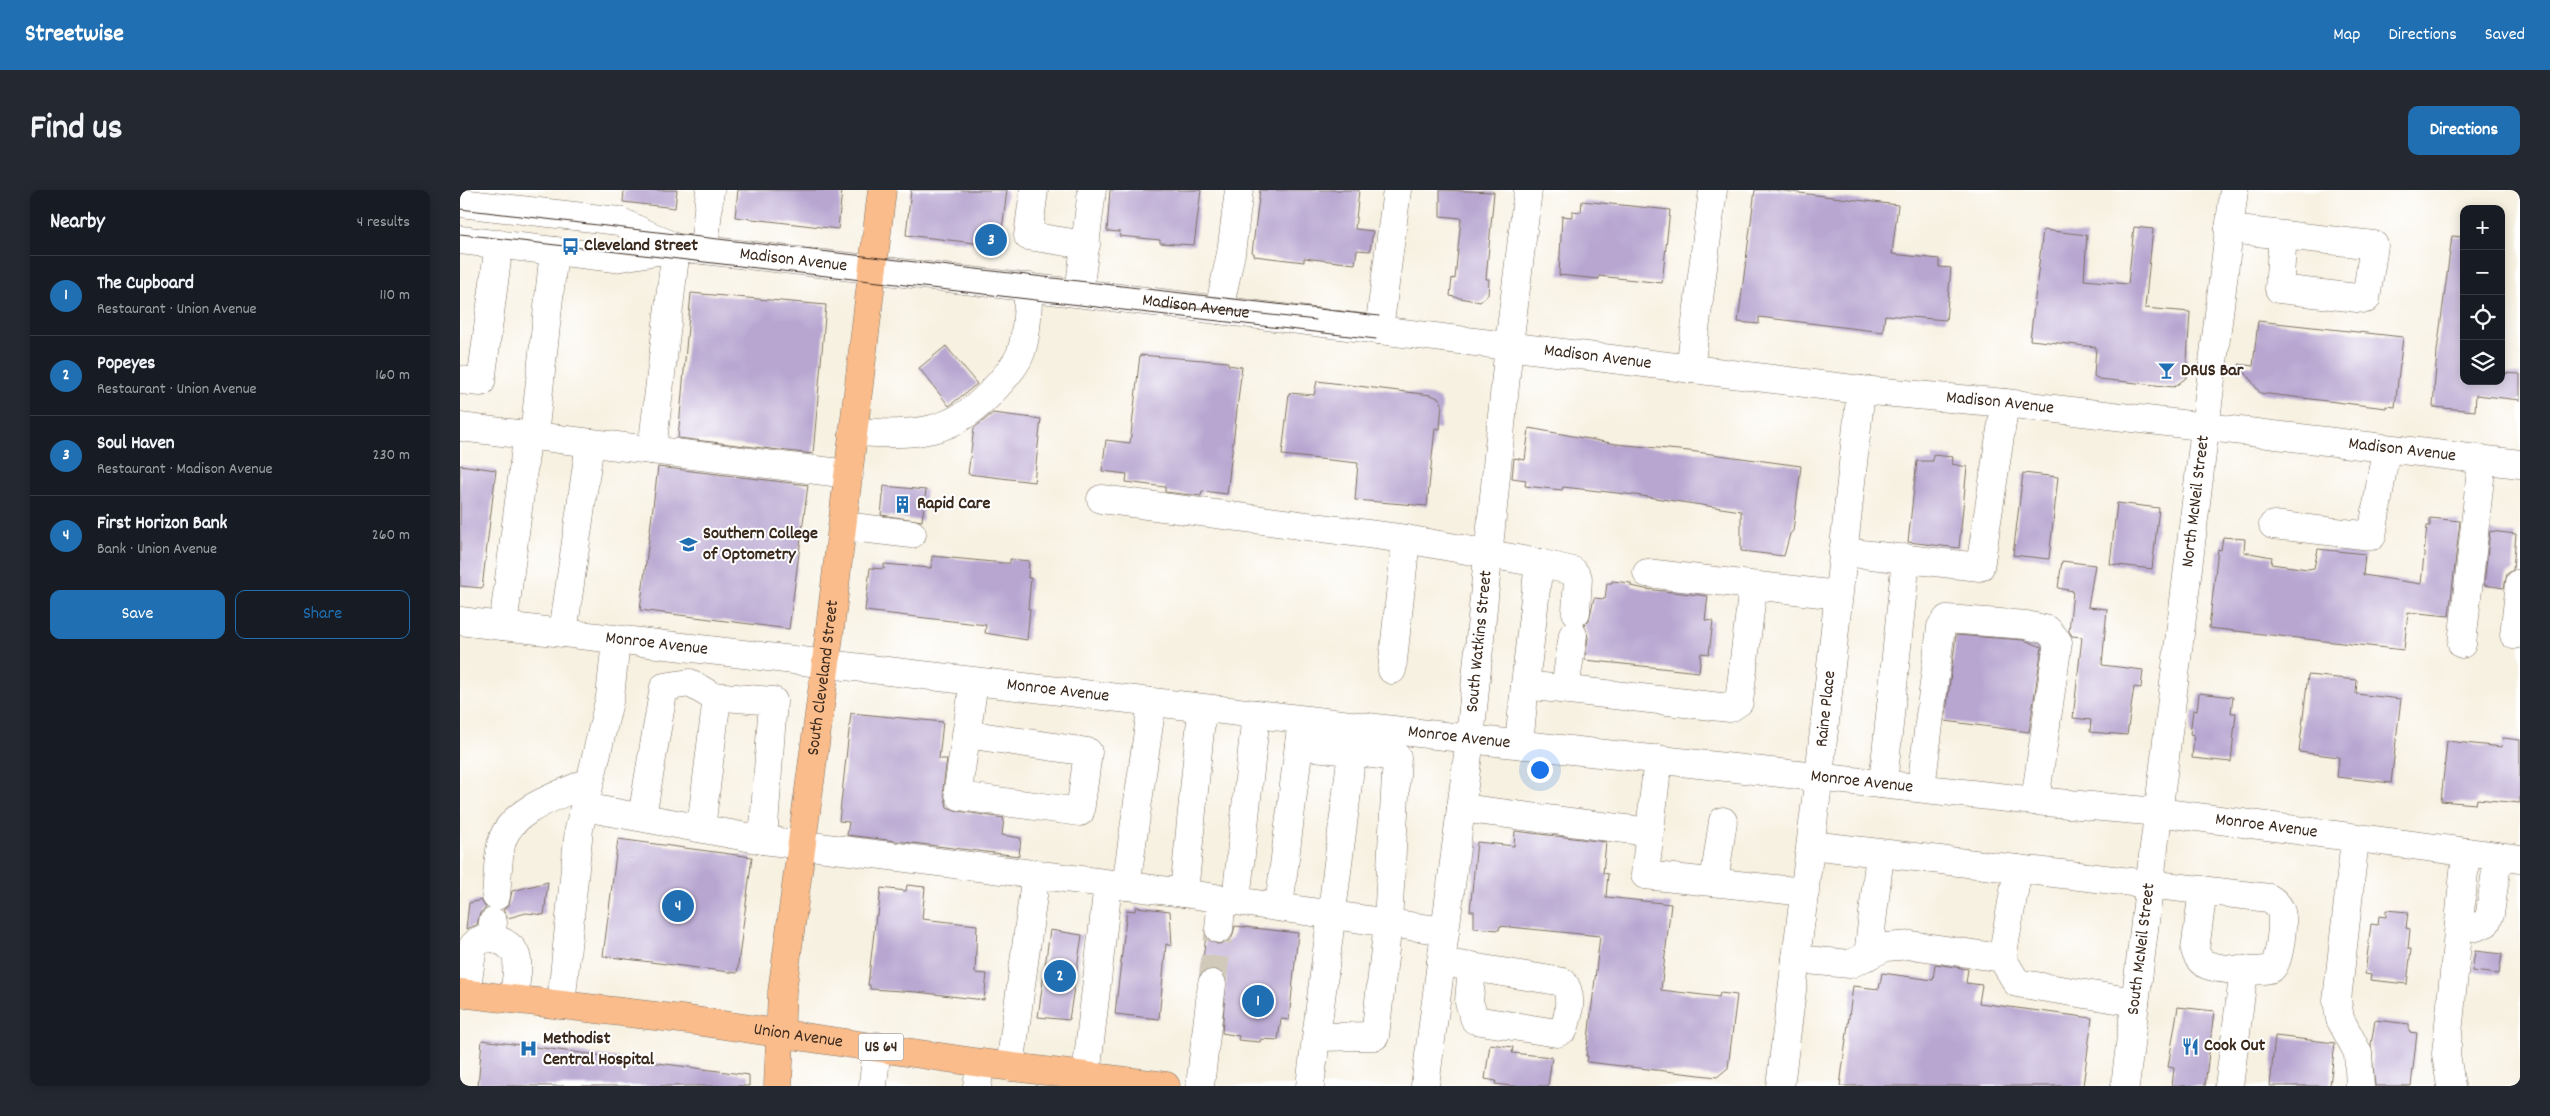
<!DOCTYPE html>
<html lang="en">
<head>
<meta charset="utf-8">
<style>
  :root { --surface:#171b24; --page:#242831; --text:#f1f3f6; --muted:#9ea1a6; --line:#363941; --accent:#1f6fb2 }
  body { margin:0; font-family:Dekko,sans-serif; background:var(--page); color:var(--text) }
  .controls { position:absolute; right:15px; top:15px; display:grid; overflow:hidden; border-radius:10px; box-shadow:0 2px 12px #0003 }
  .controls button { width:45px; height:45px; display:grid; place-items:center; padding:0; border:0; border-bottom:1px solid var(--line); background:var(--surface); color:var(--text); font:25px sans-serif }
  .you { position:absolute; left:1079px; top:579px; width:18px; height:18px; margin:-12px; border:4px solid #fff; border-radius:50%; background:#1a73e8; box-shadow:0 0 0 8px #1a73e833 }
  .badge { display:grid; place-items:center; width:32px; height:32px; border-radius:50%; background:var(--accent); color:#fff; font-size:16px; font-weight:700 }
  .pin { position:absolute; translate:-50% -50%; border:2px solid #fff; box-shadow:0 1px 5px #0006 }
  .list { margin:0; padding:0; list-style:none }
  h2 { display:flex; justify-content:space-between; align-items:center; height:65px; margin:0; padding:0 20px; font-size:21px }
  h2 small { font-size:16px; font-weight:400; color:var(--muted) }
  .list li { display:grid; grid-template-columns:32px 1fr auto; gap:15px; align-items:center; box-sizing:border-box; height:80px; padding:0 20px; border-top:1px solid var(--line) }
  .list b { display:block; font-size:19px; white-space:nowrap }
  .list p { margin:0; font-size:16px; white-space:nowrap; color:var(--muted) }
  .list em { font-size:16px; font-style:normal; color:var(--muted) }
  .actions { display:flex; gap:10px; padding:15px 20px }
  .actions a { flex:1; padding:11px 0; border:1px solid var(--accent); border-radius:10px; text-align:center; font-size:18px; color:var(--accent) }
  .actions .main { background:var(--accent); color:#fff }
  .icon { flex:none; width:28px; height:28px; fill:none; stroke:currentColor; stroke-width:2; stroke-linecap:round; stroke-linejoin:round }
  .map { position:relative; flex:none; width:2060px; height:896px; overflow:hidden; border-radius:10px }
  header { display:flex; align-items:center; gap:30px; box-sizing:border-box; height:70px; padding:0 25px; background:var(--accent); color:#fff }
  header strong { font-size:24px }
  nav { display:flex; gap:28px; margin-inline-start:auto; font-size:18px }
  .intro { display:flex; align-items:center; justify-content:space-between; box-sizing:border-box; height:120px; padding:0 30px }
  h1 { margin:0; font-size:35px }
  .button { padding:12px 22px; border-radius:10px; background:var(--accent); color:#fff; font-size:18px; font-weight:700 }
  main { display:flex; gap:30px; padding:0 30px }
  aside { flex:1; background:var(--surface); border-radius:10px; box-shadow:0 2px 12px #0003 }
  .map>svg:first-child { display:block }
  .building { fill:#b8a6d0 }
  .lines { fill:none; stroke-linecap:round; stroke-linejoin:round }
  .minor-tunnel { stroke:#d1c9ba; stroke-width:28; stroke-dasharray:28 14; stroke-linecap:butt }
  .minor-casing { stroke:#7d7062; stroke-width:29 }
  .major-casing { stroke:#7d7062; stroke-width:29 }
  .minor { stroke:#fff; stroke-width:28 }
  .major { stroke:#fabc8b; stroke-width:28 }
  .tram { stroke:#3b2a1e; stroke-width:1 }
  .labels { text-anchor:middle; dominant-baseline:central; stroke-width:4; stroke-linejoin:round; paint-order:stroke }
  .shield { fill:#fff; stroke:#766a62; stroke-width:1 }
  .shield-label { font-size:16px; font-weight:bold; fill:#3b2a1e }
  .poi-label { font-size:18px; font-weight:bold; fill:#3b2a1e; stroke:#fff; text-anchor:start }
  .street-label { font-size:18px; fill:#3b2a1e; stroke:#fff }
</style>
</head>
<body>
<header>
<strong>Streetwise</strong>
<nav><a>Map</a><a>Directions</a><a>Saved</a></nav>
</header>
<div class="intro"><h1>Find us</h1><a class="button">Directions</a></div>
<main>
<aside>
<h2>Nearby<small>4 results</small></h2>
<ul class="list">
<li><span class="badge">1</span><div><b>The Cupboard</b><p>Restaurant · Union Avenue</p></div><em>110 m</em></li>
<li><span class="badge">2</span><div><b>Popeyes</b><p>Restaurant · Union Avenue</p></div><em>160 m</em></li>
<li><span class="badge">3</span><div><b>Soul Haven</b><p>Restaurant · Madison Avenue</p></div><em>230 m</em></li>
<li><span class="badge">4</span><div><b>First Horizon Bank</b><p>Bank · Union Avenue</p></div><em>260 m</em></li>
</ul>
<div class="actions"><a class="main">Save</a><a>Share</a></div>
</aside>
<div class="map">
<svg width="2060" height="896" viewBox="0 0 2060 896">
  <rect width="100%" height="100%" fill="#fff"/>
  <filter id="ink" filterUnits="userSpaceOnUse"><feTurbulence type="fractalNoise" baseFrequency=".02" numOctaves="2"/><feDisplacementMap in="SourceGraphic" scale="10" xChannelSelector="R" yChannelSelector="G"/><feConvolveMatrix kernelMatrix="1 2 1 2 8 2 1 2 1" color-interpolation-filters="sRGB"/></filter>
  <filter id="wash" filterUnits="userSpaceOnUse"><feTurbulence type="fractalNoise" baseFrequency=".0096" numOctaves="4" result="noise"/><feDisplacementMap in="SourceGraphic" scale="20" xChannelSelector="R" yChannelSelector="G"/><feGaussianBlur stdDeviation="1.12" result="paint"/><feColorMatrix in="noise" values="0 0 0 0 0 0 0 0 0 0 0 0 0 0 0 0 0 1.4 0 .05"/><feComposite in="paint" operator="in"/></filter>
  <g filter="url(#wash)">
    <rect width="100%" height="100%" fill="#f7f1e1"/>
    <g id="blocks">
      <g class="building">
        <polygon points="164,0 217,0 215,18 163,12"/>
        <polygon points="278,0 382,0 378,39 275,27"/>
        <polygon points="451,0 547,0 540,56 446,45"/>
        <polygon points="650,0 741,0 734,55 700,53 700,50 659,46 660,42 647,41"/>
        <polygon points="800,0 899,0 895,39 913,41 910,61 897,60 895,74 844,68 844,72 794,66 794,63 792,63"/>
        <polygon points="980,0 1034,2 1026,89 1029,89 1028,105 1020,112 990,106 992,88 995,89 1001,28 980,26"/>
        <polygon points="1295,0 1315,0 1438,15 1432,64 1479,69 1479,77 1491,78 1486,130 1425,125 1423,142 1299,127 1299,134 1278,132"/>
        <polygon points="1122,11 1210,20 1202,93 1139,86 1139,89 1099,85 1102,26 1112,27 1112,21 1121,22"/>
        <polygon points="1674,37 1693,39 1685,118 1730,122 1726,188 1714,197 1639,189 1634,186 1636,157 1570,150 1583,40 1627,45 1624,90 1668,94"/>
        <polygon points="1992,46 2004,47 2004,191 2041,191 2041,183 2060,184 2060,210 2016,205 2015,221 1973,217 1977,161"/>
        <polygon points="231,103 366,115 353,264 218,248"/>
        <polygon points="1798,131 1943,147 1935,217 1926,216 1926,218 1800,203 1779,174 1793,176"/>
        <polygon points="486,156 517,194 489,216 459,178"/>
        <polygon points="680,165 768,172 768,175 782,177 767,304 742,301 741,306 705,302 705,297 666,292 667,284 642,281 646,250 670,253"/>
        <polygon points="857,191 971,205 980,209 982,214 980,239 975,238 967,316 895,310 898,273 822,265 829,203 854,205"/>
        <polygon points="533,223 581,229 574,292 508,284 514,238"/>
        <polygon points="1069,238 1156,254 1229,261 1341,276 1333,341 1330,344 1324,366 1281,361 1281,321 1175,305 1103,297 1102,300 1065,296 1066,290 1052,288 1054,268 1065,270"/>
        <polygon points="1473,265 1493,267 1492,274 1507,277 1499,358 1448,352 1457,271 1473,271"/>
        <polygon points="0,275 36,280 22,398 0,396"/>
        <polygon points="198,277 348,295 329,439 180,420"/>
        <polygon points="1563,283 1598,287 1589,369 1553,365"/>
        <polygon points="424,296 466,300 462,331 421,325"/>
        <polygon points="1657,313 1699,318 1692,379 1650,374"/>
        <polygon points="1970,328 2000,331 1989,426 1948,422 1944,460 1749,438 1758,359 1761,360 1763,347 1785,349 1784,362 1812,367 1811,374 1848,379 1854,378 1858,359 1905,364 1903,385 1961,394 1967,336 1970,336"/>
        <polygon points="2030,341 2056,344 2053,380 2047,384 2044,398 2024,395"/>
        <polygon points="472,366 543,373 550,373 550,369 569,371 568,388 571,388 568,419 570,419 567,450 525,443 526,435 405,421 410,378 424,379 424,374 471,378"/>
        <polygon points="1602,371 1635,375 1628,417 1647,419 1642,475 1683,480 1681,498 1674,497 1667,545 1630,542 1631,530 1613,528 1622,447 1612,446 1609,441 1613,401 1598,398"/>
        <polygon points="1152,391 1171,393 1171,396 1185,399 1248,406 1245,430 1253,431 1249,464 1241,463 1239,482 1125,470 1128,447 1124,435 1129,430 1134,408 1145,409 1147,393 1152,393"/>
        <polygon points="1496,445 1564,450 1582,457 1569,542 1485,531"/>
        <polygon points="1848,485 1897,490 1896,504 1941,509 1931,593 1877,587 1879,567 1839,562"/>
        <polygon points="1739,503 1773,507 1771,523 1776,523 1771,572 1732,568 1734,545 1730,544 1733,520 1737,521"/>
        <polygon points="391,523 483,532 479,569 487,569 483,598 487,617 498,621 544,628 542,645 561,648 559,666 387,645 389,632 379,631"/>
        <polygon points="2043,548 2060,550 2060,613 2017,609 2016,614 1981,611 1987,551 2042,557"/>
        <polygon points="1055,641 1146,652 1143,683 1148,684 1146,707 1211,714 1201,800 1259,807 1260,803 1277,805 1268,878 1257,887 1127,872 1128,866 1126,866 1140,746 1040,736 1039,740 1014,738 1014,721 1010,721 1017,652 1054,656"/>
        <polygon points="158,649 292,667 277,783 143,766"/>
        <polygon points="88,692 84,725 66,723 48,728 43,720 49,715 52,701"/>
        <polygon points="447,695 465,697 462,729 517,735 515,783 527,784 524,810 457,802 410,799 410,795 408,795 416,725 418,725 421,698 446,701"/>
        <polygon points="21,710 26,718 20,723 17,735 6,739 9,713"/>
        <polygon points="676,717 710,721 712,756 706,754 699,829 655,824 667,720 675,721"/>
        <polygon points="1926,720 1948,722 1946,738 1950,739 1948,759 1951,759 1947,794 1910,790 1911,785 1905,784 1911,734 1918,735 1919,726 1926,727"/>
        <polygon points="775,736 838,743 829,830 821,829 818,850 801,849 800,852 778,850 779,846 762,843 766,788 762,782 754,779 741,783 746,746 757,754 765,753 772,748"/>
        <polygon points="590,740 622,745 609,830 578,827"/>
        <polygon points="2015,761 2042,764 2039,784 2012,781"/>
        <polygon points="1475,774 1508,779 1506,793 1522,795 1519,813 1632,828 1623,896 1380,896 1393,796 1419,799 1422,783 1473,790"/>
        <polygon points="1718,817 1754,821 1745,896 1712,896 1714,878 1708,877"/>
        <polygon points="1915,830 1949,834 1949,842 1957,843 1951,896 1915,896 1911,855"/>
        <polygon points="1815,846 1875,853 1870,896 1810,896"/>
        <polygon points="22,850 289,885 289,896 18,896"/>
        <polygon points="1030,854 1053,857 1052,863 1092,867 1088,896 1052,896 1035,894 1036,891 1025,889"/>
      </g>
    </g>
  </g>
  <g filter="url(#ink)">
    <use href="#blocks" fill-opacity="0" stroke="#7d7062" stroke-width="1"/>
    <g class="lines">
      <polyline class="minor-tunnel" points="752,794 759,739"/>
      <defs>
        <g id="minor">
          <polyline points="574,0 568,46 626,55"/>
          <polyline points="0,13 159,31 216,58"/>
          <polyline points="1769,39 1914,55 1906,109 1819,99 1823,45"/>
          <path id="s1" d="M 0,50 L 155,68 L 216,58 L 244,60 L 694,112 L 1401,200 L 1545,213 L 2060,274"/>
          <polyline points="244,60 250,0"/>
          <polyline points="619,103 632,0"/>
          <polyline points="759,120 771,63 779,0"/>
          <polyline points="919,140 937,0"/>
          <polyline points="1230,179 1253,0"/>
          <polyline points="0,190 21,192 39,54"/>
          <polyline points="0,237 389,284"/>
          <path d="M 393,242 C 455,245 493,247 537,196 C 546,186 557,174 561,162 C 568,142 567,118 569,97"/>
          <polyline points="74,246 94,61"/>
          <polyline points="192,260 216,58"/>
          <polyline points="641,309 946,349 1079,373 1065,495"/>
          <polyline points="1813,335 1912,346 1926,259"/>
          <polyline points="383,336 452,344"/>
          <polyline points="1383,362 1520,377 1545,213"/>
          <polyline points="1079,373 1113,381 1118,388 1116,422"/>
          <polyline points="1187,383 1378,405"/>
          <path id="s2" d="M 0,431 L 1010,549 L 1575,611 L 1698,622 L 2060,669"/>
          <polyline points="43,436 66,257"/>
          <polyline points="103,443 130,253"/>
          <polyline points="2054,445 2060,393"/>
          <polyline points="2002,454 2022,270"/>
          <polyline points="932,480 946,349"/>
          <polyline points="1105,499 1113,445"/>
          <polyline points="742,519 724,703 762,709"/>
          <polyline points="506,544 628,562 620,622 500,606 498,600 514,492"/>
          <polyline points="1059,554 1065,495 1270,518 1279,512 1293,396"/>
          <polyline points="839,555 937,567 928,733 915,846 857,847"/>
          <polyline points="1198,569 1185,685 1345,702"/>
          <polyline points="1423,594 1446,368"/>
          <polyline points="1461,598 1481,437 1487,429 1566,435 1588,440 1598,452 1575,611"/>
          <polyline points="124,617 303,650 724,703"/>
          <polyline points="1001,618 1189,642"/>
          <polyline points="182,627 204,497 230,493 252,506 313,511 303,650"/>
          <polyline points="241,638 257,507"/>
          <polyline points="1895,649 1877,810 1880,829 1898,863 1900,896"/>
          <path d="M 1351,655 L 1809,708 C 1814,711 1819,715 1821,722 C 1824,731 1820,772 1812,778 C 1802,784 1758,779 1747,775 C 1740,772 1737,767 1735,760 L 1743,700"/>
          <polyline points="1254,692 1263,631"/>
          <polyline points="666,696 692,513"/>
          <path d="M 36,706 C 38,689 37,668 42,651 C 52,618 102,605 130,591"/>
          <polyline points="776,711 796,524"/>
          <polyline points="819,717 841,538"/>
          <polyline points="1999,736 2016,737 2026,733 2030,724 2038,666"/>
          <polyline points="759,739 762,709 985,741"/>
          <path d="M 31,747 C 68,759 56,777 54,809"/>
          <polyline points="1408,766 1420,664"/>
          <polyline points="1542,768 1558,679"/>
          <polyline points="1336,769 1390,774 1426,757 1451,755 1542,768 1557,793 1675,812"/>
          <path d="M 981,772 L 1103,792 C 1113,804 1109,825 1104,839 L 1097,843 L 1015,830 L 1009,812 L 1012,776"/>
          <polyline points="6,804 13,756 18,751 31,747 33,732"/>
          <polyline points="101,815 119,639 150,507 156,450"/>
          <polyline points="550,877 576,683"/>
          <polyline points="626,886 648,694"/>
          <polyline points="413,896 417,856"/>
          <polyline points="517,896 521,873"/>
          <polyline points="740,896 752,794"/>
          <polyline points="850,896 892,562"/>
          <path id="s3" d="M 965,896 L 1010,549 L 1049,155 L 1068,0"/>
          <path id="s4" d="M 1320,896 L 1359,586 L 1401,200"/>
          <path id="s5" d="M 1665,896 L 1774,0"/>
          <polyline points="1769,896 1784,780"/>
          <polyline points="1991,896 1986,864 2006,662"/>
        </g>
        <g id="major">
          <path id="s6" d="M 0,803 L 229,830 L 521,873 L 706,896"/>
          <path id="s7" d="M 318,896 L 322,802 L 366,472 L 422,0"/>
        </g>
      </defs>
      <use href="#minor" class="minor-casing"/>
      <use href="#major" class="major-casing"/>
      <use href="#minor" class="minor"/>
      <use href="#major" class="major"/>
      <g class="tram">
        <polyline points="0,19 919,126"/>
        <polyline points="0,44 916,149"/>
        <polyline points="702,119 747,118 856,130"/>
      </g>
    </g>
  </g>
  <defs>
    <symbol id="bus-bare" viewBox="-9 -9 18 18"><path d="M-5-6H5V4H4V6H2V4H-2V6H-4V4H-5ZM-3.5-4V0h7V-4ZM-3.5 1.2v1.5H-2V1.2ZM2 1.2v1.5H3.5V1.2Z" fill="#1f6fb2" stroke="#fff" stroke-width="2.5" paint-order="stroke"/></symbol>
    <symbol id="bar-bare" viewBox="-9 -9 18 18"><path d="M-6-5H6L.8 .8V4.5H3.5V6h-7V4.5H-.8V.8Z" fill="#1f6fb2" stroke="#fff" stroke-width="2.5" paint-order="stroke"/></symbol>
    <symbol id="building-bare" viewBox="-9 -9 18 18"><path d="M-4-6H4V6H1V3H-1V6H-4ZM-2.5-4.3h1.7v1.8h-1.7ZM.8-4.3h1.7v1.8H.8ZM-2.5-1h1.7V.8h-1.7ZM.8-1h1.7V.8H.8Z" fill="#1f6fb2" stroke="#fff" stroke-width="2.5" paint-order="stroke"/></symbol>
    <symbol id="school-bare" viewBox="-9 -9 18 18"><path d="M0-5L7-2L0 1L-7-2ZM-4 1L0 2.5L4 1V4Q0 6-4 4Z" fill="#1f6fb2" stroke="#fff" stroke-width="2.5" paint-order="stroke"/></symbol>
    <symbol id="restaurant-bare" viewBox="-9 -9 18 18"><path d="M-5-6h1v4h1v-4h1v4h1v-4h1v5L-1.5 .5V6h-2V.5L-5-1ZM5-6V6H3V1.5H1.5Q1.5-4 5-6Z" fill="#1f6fb2" stroke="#fff" stroke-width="2.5" paint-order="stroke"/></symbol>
    <symbol id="hospital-bare" viewBox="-9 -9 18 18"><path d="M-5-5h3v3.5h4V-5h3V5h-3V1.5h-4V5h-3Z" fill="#1f6fb2" stroke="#fff" stroke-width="2.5" paint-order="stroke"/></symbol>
  </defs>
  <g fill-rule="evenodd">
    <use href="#bus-bare" x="98" y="44" width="25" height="25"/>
    <use href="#bar-bare" x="1694" y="168" width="25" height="25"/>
    <use href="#building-bare" x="430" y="302" width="25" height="25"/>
    <use href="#school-bare" x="216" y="342" width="25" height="25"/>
    <use href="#restaurant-bare" x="1718" y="844" width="25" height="25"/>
    <use href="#hospital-bare" x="56" y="846" width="25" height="25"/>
  </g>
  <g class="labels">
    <rect class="shield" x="398.5" y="843.5" width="45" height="27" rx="4"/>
    <g class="shield-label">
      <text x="421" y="857">US 64</text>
    </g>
    <g class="poi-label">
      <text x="124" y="56">Cleveland Street</text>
      <text x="1721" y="181">DRUS Bar</text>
      <text x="457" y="314">Rapid Care</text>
      <text x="243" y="344">Southern College<tspan x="243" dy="21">of Optometry</tspan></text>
      <text x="83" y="849">Methodist<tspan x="83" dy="21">Central Hospital</tspan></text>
      <text x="1744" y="856">Cook Out</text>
    </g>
    <g class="street-label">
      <text stroke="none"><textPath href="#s1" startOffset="336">Madison Avenue</textPath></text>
      <text stroke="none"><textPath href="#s1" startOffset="741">Madison Avenue</textPath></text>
      <text stroke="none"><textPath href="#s1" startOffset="1146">Madison Avenue</textPath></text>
      <text stroke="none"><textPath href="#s1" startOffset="1551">Madison Avenue</textPath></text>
      <text stroke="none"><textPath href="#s1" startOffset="1956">Madison Avenue</textPath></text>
      <text stroke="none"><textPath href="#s5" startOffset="589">North McNeil Street</textPath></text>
      <text stroke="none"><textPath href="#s3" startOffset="448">South Watkins Street</textPath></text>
      <text stroke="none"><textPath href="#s2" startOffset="198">Monroe Avenue</textPath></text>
      <text stroke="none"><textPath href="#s7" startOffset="411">South Cleveland Street</textPath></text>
      <text stroke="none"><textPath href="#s2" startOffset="602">Monroe Avenue</textPath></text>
      <text stroke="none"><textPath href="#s4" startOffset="380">Raine Place</textPath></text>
      <text stroke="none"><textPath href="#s2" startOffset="1006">Monroe Avenue</textPath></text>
      <text stroke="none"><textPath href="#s2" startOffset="1411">Monroe Avenue</textPath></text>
      <text stroke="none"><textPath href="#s2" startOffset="1818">Monroe Avenue</textPath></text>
      <text stroke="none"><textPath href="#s5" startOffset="138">South McNeil Street</textPath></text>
      <text stroke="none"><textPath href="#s6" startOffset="341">Union Avenue</textPath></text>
    </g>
  </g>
</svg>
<div class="controls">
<button>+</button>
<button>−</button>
<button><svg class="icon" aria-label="locate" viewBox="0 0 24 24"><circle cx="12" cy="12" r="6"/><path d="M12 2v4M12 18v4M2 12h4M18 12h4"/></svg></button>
<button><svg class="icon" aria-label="layers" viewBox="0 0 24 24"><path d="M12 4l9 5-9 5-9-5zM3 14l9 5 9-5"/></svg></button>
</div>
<div class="you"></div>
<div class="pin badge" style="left:798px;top:811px">1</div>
<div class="pin badge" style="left:600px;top:786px">2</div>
<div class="pin badge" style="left:531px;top:50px">3</div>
<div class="pin badge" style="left:218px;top:716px">4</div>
</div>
</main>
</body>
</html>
